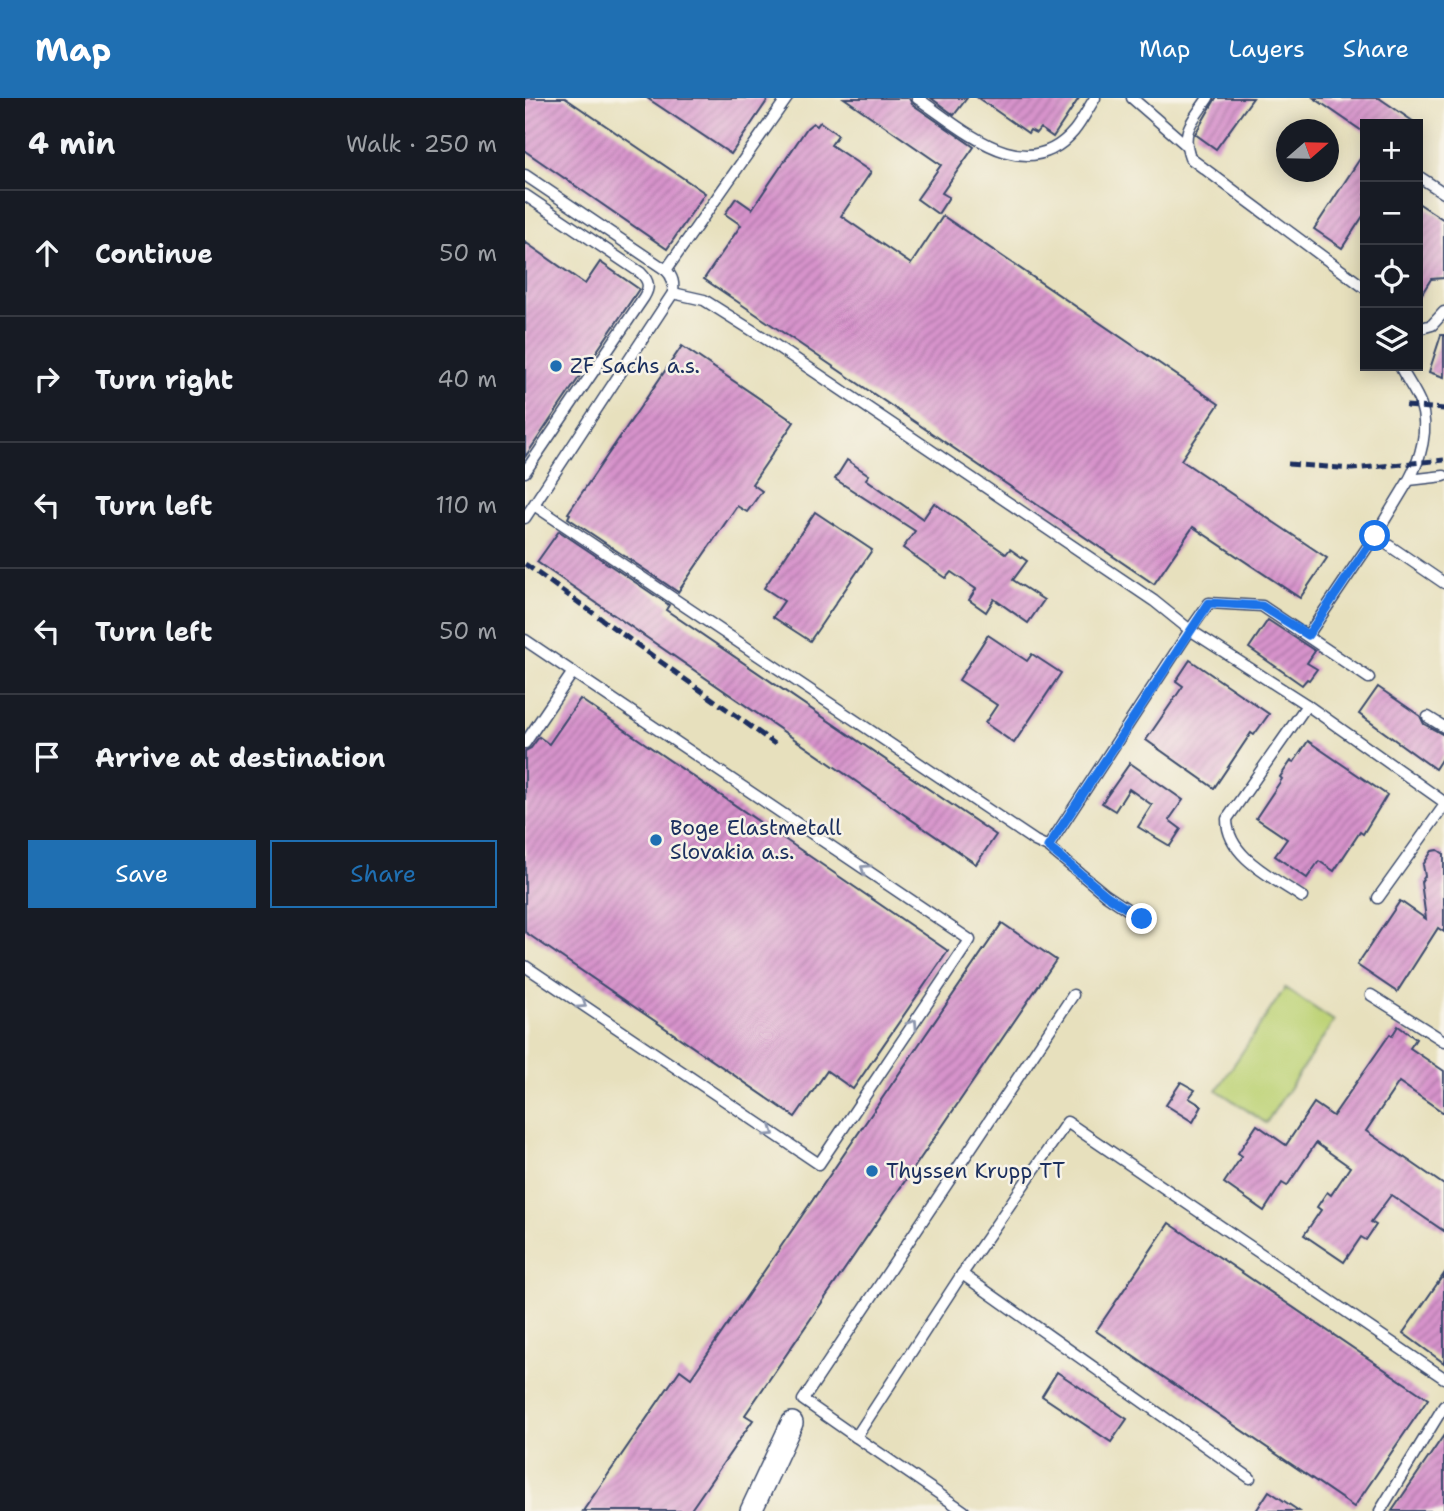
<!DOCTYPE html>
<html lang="en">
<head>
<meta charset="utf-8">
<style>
  :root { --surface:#171b24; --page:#20242c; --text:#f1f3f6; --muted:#9ea1a6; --line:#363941; --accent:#1f6fb2 }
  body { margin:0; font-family:"Shantell Sans",sans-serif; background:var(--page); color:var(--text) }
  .controls { position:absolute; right:21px; top:21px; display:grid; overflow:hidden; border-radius:0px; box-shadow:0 4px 18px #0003 }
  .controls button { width:63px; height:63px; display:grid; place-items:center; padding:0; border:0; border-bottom:2px solid var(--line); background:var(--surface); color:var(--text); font:35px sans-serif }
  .compass { position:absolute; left:751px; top:21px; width:63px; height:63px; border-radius:50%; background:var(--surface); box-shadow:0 4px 18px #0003; rotate:70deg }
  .stop { position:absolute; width:21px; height:21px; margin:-16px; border:5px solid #1a73e8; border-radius:50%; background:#fff }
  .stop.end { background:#1a73e8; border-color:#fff; box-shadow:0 2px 7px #0008 }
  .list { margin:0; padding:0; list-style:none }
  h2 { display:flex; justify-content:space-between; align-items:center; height:91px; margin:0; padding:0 28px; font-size:30px }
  h2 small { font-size:23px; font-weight:400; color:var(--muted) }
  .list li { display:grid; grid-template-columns:46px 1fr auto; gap:21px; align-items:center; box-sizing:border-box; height:126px; padding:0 28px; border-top:2px solid var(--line) }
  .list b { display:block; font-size:26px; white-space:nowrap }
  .list em { font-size:23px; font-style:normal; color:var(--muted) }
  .actions { display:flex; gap:14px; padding:21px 28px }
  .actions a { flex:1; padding:16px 0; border:2px solid var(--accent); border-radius:0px; text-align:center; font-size:24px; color:var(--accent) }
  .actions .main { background:var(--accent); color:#fff }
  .icon { flex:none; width:38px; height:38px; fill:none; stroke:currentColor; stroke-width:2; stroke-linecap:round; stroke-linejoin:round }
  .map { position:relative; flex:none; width:919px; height:1413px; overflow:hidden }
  header { display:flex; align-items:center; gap:42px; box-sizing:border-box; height:98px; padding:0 35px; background:var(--accent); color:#fff }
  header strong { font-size:33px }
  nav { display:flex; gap:38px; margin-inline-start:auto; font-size:24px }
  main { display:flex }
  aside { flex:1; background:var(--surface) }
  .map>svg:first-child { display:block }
  .green { fill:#bed377; stroke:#6c816a; stroke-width:2 }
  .building { fill:url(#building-hatch) }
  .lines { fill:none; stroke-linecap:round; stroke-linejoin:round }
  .service-casing { stroke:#3a4a6c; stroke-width:13 }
  .minor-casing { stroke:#3a4a6c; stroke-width:24 }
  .service { stroke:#fff; stroke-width:10 }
  .minor { stroke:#fff; stroke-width:21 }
  .rail { stroke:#1b2f5e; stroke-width:5; stroke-dasharray:10 5; stroke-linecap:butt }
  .oneway { stroke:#8d97ae }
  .route { stroke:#1a73e8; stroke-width:9 }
  .poi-dot { fill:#1f6fb2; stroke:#f7f3e8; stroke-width:2.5 }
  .labels { text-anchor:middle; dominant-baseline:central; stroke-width:5; stroke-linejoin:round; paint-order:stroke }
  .poi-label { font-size:21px; fill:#1b2f5e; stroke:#f7f3e8; text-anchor:start }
</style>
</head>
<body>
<header>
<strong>Map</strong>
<nav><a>Map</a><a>Layers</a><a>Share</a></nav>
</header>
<main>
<aside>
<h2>4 min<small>Walk · 250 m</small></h2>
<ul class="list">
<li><svg class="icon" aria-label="ahead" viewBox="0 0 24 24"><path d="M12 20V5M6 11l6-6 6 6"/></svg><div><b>Continue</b></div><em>50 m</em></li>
<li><svg class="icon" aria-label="right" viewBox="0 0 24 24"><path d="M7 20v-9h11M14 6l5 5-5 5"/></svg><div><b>Turn right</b></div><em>40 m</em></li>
<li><svg class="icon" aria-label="left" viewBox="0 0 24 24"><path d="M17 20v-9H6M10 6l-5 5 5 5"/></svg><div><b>Turn left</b></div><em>110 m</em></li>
<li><svg class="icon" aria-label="left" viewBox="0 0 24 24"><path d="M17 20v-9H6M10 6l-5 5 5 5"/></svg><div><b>Turn left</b></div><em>50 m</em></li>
<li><svg class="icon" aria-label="arrive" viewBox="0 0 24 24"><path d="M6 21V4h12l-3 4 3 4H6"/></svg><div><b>Arrive at destination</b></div></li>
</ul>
<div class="actions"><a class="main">Save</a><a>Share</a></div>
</aside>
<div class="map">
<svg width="919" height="1413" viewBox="0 0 919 1413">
  <defs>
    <pattern id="building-hatch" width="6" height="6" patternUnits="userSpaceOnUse" patternTransform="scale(1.75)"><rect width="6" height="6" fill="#d793cb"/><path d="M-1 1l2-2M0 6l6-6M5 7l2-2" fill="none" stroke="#ae78a8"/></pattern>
  </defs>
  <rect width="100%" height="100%" fill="#f7f3e8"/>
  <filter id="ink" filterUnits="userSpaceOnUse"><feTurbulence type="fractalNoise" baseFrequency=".0143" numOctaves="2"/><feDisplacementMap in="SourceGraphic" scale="14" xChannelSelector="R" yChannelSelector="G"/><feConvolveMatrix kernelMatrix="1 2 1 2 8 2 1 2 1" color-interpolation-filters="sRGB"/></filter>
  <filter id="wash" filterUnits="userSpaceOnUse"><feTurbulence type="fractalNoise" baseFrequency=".00686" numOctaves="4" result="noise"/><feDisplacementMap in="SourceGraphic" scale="28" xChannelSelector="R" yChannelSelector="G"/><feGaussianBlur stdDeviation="1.57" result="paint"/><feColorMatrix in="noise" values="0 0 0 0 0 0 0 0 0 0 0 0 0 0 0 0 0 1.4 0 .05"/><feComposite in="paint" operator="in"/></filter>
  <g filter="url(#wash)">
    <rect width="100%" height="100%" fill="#e7e0bd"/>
    <polygon class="green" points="760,890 809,923 741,1025 692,992"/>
    <g id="blocks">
      <g class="building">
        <polygon points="0,0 40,0 180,95 142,151 0,53"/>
        <polygon points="122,0 244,0 206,56"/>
        <polygon points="319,0 384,0 387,6 449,49 417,95 424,99 413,116 392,101 416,67"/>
        <polygon points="406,0 442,0 429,17"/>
        <polygon points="453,0 554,0 528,39 515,30 511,35 505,32 503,35"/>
        <polygon points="691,0 728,0 691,51 670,36"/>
        <polygon points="789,0 854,0 892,26 840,26 840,35"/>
        <polygon points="295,24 313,37 306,47 346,74 316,118 386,166 418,118 694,306 656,362 802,460 775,500 668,429 629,486 179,181 216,127 200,116 211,100 227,111 282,30 288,25 292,28"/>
        <polygon points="840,53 840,115 817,150 789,131"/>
        <polygon points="893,105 919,122 919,180 906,181 893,202"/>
        <polygon points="0,144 60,186 75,164 114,191 0,359"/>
        <polygon points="916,237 919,237 919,279 904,274"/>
        <polygon points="157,248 269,324 227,386 237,393 222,414 212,408 153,494 43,420 45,416 43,415"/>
        <polygon points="322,362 344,377 341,381 398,421 409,405 481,456 485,451 502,463 488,482 519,502 503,525 469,501 461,514 444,502 451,491 426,474 421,480 378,450 390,433 310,381"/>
        <polygon points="290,414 347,452 285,543 248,519 259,503 239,490"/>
        <polygon points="34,433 144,507 141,512 471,737 451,766 12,464"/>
        <polygon points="743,522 790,553 782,565 792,571 784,582 782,581 777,587 724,550"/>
        <polygon points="463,537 502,563 507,556 536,575 489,645 460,625 472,607 434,582"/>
        <polygon points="665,562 744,616 729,637 726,635 689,690 621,642 658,588 651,583"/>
        <polygon points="853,589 895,618 899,626 919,637 919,657 910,671 834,616"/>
        <polygon points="55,601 423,853 328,991 302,973 270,1019 0,834 0,653 6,650 14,639 24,646"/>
        <polygon points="783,643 862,697 838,736 835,734 809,773 794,763 782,780 750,758 762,741 731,720 757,681 755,679 766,663 769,664"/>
        <polygon points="605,665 658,702 644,722 656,731 645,748 613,729 627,707 604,691 590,713 577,705"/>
        <polygon points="913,752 919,756 919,834 913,830 872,894 832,867 875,803 901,821 896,784 900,778 898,767 907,753"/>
        <polygon points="477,825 531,862 220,1317 228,1322 165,1413 58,1413 155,1272 166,1280"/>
        <polygon points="873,928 891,941 885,950 919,973 919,1015 874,984 841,1033 919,1087 919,1133 866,1097 846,1124 851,1127 841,1142 836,1139 819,1164 779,1137 796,1112 792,1109 802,1094 806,1097 825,1069 791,1045 762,1088 757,1085 739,1113 699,1085 717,1058 713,1055 732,1027 761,1047 789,1005 808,1018 865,936 867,938"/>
        <polygon points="656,984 670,992 664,1000 677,1008 668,1024 641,1007"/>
        <polygon points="644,1125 903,1301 829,1409 571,1233"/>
        <polygon points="919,1176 919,1265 878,1235"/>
        <polygon points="532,1274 602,1321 586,1344 517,1298"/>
        <polygon points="919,1337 919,1413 867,1413"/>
        <polygon points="744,1393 774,1413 731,1413"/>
      </g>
    </g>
  </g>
  <g filter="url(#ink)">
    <use href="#blocks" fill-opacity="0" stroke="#3a4a6c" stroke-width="2"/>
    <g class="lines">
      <defs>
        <g id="service">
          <path d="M 392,0 C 437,30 500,91 549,33 C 557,23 563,11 570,0"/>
          <polyline points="607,0 660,46"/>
          <path d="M 683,0 C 668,22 655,33 665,60 L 840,190"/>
          <path d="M 0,77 L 141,172 C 148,179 149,185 148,195 L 0,420"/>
          <polyline points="893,78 919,95"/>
          <path d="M 0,97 L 116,175 C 124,183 125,189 119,199 L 0,374"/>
          <polyline points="141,172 262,0"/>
          <polyline points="148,195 179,202 244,243 629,503 665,532 684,505 737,508 844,580"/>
          <polyline points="893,231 907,227 919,214"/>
          <path d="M 875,268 C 881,281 891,293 896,307 C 904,331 896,360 884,382 L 919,378"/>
          <polyline points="9,407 510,743 523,749 665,532 782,607 919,704"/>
          <polyline points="850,438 919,485"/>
          <polyline points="783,537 850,438 884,382"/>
          <polyline points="0,542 445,842 294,1066 0,868"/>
          <polyline points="903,619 919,629"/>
          <polyline points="0,645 48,574"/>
          <polyline points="523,749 581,797 617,821"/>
          <path d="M 777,799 C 749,780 702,759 702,721 L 782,607"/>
          <polyline points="853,800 919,708"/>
          <polyline points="548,897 278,1302 331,1339 437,1176 542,1024 919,1280"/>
          <polyline points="846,897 919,943"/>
          <polyline points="437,1176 725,1380"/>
          <polyline points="331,1339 439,1413"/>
          <polyline points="855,1413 919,1308"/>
        </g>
        <polyline id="minor" points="226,1413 267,1325"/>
      </defs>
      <use href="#service" class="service-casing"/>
      <use href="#minor" class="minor-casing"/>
      <use href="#service" class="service"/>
      <use href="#minor" class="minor"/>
      <g class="rail">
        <polyline points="881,308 919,311"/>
        <polyline points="763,366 827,371 919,362"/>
        <polyline points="0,466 250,646"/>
      </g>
    </g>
    <defs><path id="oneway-chevron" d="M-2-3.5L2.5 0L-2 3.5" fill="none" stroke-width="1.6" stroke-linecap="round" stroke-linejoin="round" transform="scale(1.75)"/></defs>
    <g class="oneway">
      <use href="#oneway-chevron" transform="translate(340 771) rotate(-146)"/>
      <use href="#oneway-chevron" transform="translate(57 906) rotate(34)"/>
      <use href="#oneway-chevron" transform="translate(388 926) rotate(-56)"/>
      <use href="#oneway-chevron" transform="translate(245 1034) rotate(34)"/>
    </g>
  </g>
  <g class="lines" filter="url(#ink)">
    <polyline class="route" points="617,821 581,797 523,749 684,505 737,508 783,537 850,438"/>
  </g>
  <g class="poi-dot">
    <circle cx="31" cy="268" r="7"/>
    <circle cx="131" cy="742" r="7"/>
    <circle cx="347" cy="1073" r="7"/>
  </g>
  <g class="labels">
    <g class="poi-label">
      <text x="45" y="268">ZF Sachs a.s.</text>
      <text x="145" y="730">Boge Elastmetall<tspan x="145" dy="24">Slovakia a.s.</tspan></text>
      <text x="361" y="1073">Thyssen Krupp TT</text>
    </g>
  </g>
</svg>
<div class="controls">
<button>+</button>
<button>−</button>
<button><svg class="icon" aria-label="locate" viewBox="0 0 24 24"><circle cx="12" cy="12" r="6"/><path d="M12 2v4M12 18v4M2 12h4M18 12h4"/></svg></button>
<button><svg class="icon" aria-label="layers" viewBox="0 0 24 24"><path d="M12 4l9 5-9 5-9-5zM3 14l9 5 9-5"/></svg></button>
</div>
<svg class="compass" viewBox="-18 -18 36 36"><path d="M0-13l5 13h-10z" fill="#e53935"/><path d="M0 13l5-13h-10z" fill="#9ea1a6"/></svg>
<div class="stop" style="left:850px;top:438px"></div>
<div class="stop end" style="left:617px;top:821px"></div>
</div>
</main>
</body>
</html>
